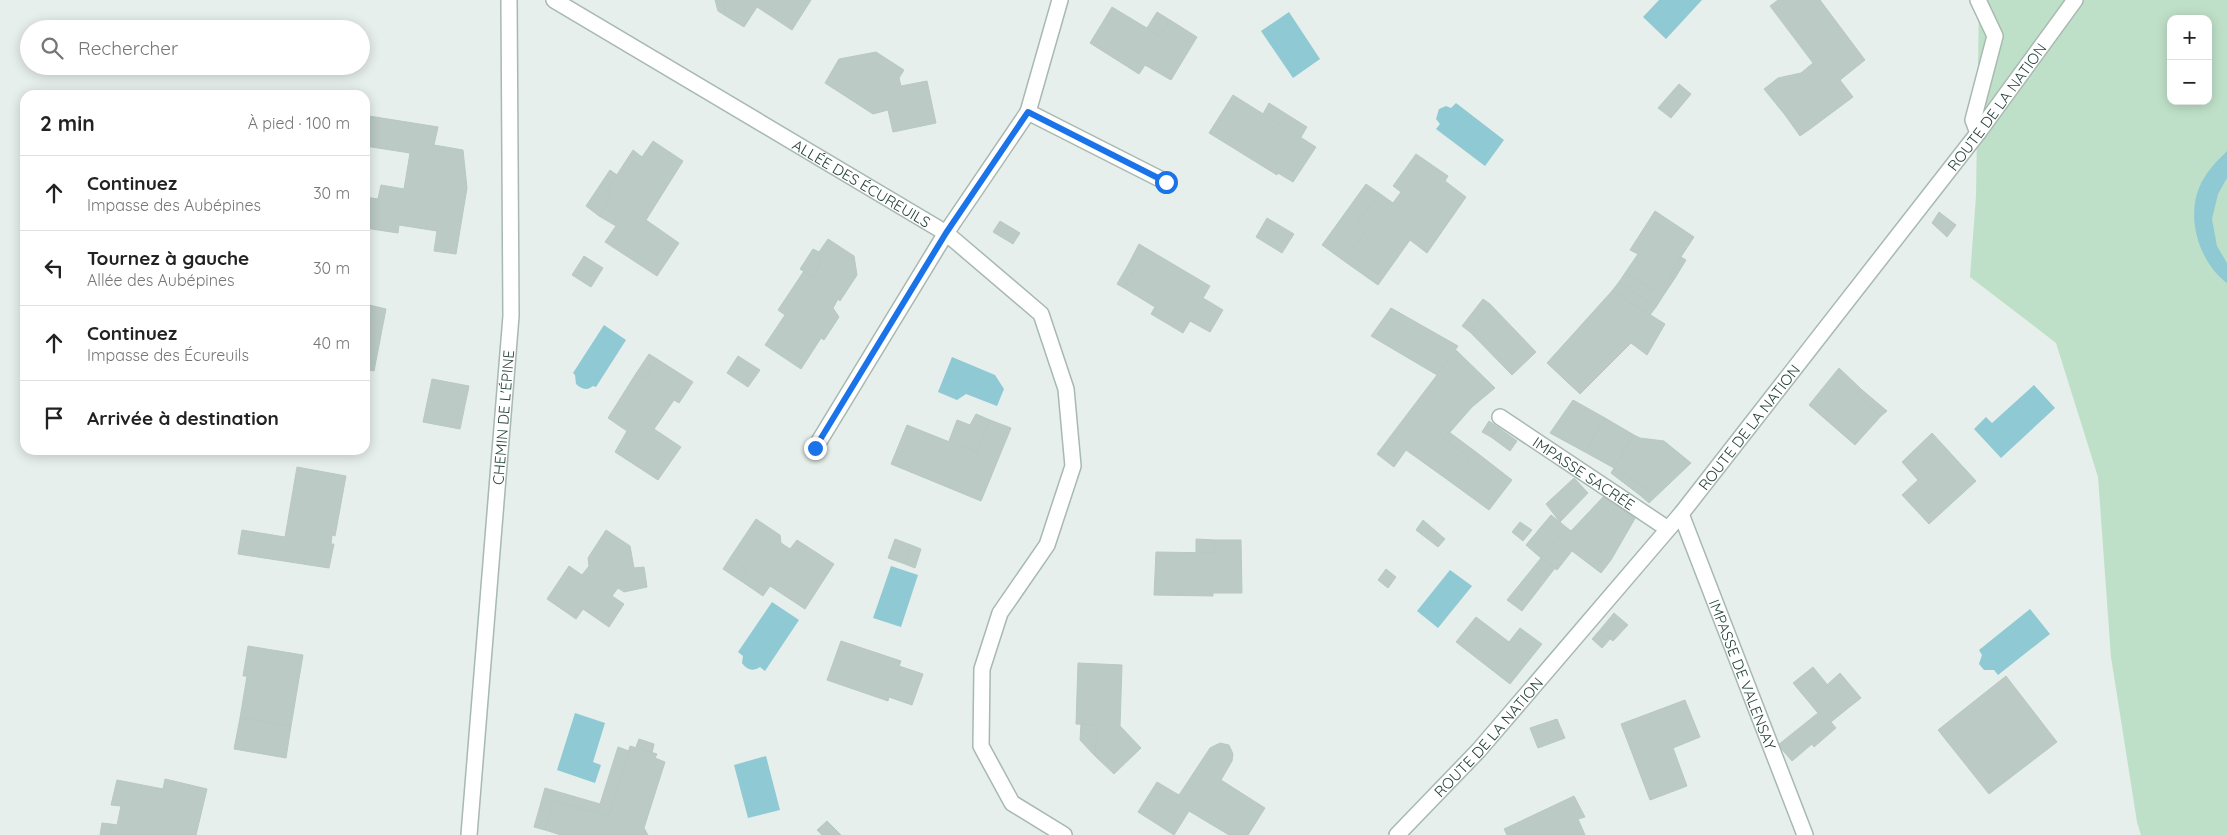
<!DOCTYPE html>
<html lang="fr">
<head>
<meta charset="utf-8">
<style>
  :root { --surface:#fff; --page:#f2f2f2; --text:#222; --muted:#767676; --line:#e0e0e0 }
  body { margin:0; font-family:Quicksand,sans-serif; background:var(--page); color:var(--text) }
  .controls { position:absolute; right:15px; top:15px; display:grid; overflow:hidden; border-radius:10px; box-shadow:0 2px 12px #0003 }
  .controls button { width:45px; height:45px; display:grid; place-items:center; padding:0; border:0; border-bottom:1px solid var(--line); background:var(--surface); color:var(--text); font:25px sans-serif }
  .stop { position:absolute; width:15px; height:15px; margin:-11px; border:4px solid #1a73e8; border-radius:50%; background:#fff }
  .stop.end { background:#1a73e8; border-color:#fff; box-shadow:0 1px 5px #0008 }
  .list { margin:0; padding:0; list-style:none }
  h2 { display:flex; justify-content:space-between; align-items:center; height:65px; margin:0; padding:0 20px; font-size:21px }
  h2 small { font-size:16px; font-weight:400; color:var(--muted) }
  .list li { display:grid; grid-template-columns:32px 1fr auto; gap:15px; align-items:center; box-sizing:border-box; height:75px; padding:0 20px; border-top:1px solid var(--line) }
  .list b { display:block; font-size:19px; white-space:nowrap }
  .list p { margin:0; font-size:16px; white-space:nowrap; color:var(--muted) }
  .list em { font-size:16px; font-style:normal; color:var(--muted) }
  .icon { flex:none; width:28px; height:28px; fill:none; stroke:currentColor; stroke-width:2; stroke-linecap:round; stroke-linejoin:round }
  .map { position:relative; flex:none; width:2227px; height:835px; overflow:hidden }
  .search { position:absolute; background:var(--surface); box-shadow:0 2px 12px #0003; left:20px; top:20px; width:350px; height:55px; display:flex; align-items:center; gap:12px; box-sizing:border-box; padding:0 18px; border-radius:28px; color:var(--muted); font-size:19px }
  .panel { position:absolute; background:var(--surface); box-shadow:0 2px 12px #0003; left:20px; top:90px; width:350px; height:365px; border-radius:15px }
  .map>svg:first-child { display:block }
  .green { fill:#bfe0c8; fill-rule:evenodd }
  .water { fill:#8ec9d4 }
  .building { fill:#bbcac4; stroke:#b8c9c2 }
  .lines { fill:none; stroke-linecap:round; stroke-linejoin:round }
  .lane-casing { stroke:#a8b8b2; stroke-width:18 }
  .street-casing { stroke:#a8b8b2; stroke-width:18 }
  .lane { stroke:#fff; stroke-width:15 }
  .street { stroke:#fff; stroke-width:15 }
  .route { stroke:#1a73e8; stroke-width:6 }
  .labels { text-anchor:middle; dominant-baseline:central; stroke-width:5; stroke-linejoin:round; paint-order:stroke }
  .street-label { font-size:15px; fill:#24423a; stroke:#f7fbf9 }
</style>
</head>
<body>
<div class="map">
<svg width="2227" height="835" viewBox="0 0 2227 835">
  <rect width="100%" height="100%" fill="#e6efeb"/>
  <path class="green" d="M 1979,0 L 2227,0 L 2227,835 L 2141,835 L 2137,822 L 2111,657 L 2098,477 L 2056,343 L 1970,277 L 1976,196 ZM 2171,19 L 2208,19 L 2208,101 L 2171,101 Z"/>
  <g class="water">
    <polygon points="1659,0 1702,0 1666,39 1643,17"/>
    <polygon points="1289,12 1320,59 1293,78 1261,31"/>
    <polygon points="1456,103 1504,140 1485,166 1436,129 1440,124 1436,119 1439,109 1446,106 1451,108"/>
    <path d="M 2227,151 L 2227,178 L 2218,194 L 2212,219 L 2217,246 L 2227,263 L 2227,283 C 2200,263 2186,220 2199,188 C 2205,173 2216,162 2227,151 Z"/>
    <path d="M 604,325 L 626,340 L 596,387 L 593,386 C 587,391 581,389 576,384 L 575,375 L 573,373 Z"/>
    <polygon points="952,357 995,375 1004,389 997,406 966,394 957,400 938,392"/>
    <polygon points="2034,385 2055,408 2001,458 1974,429 1986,417 1992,423"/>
    <polygon points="891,566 918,575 901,627 873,618"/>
    <polygon points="1450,570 1472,586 1438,628 1417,611"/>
    <path d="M 772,602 L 799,620 L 765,671 L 760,667 C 753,672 747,670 742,663 L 743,656 L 738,652 Z"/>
    <polygon points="2030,609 2050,634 1998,675 1994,670 1984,670 1979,664 1982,655 1979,650"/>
    <polygon points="575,713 605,723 593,762 601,765 595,783 557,770"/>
    <polygon points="766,756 780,810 748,818 734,765"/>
  </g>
  <g class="building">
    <polygon points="715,0 723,0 726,16 718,11"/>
    <polygon points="723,0 811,0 792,30 757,7 744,27 726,16"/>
    <polygon points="1778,0 1820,0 1865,60 1840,80 1853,97 1810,129 1793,108 1785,115 1764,89 1778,78 1801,73 1813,63 1770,6"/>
    <polygon points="1112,7 1160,36 1170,20 1197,37 1171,80 1145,65 1139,74 1090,43"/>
    <polygon points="1157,12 1170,20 1160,36 1147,28"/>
    <polygon points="876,52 904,70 899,78 901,86 927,81 936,123 893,132 888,110 873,114 825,83 839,59"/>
    <polygon points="1679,84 1691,94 1671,118 1658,108"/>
    <polygon points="1233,95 1316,147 1293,182 1278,173 1277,175 1209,133"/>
    <polygon points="1269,103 1307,127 1301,137 1263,114"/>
    <polygon points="1793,108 1810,129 1800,136 1785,115"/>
    <polygon points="369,116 438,127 434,145 463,150 467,188 456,254 434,251 437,231 399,225 398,233 365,228 365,197 378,199 381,185 404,189 410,153 365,146"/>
    <polygon points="653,141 683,161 646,220 679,243 657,276 605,242 616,226 599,216 611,197 605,193 633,150 642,157"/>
    <polygon points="1416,154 1448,176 1445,181 1466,197 1427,253 1410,240 1378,285 1344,261 1365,233 1355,226 1379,193 1393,203 1401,192 1393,186"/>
    <polygon points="610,170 617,175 605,193 611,197 599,216 586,206"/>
    <polygon points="1366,184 1379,193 1355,226 1365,233 1344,261 1322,245"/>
    <polygon points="1655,211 1694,237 1669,275 1675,278 1663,296 1625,273 1638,254 1630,250"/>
    <polygon points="1939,212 1956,225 1947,237 1932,223"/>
    <polygon points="1267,218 1294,234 1282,253 1256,237"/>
    <polygon points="1000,221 1020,233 1013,244 993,232"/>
    <polygon points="828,239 854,256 857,275 840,301 838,299 833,308 839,317 824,340 821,338 801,369 765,345 785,315 778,310 804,271 812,277 820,264 819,252"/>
    <polygon points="1139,244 1210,286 1203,298 1223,310 1210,332 1190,321 1183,333 1151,314 1155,307 1124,288 1135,269 1128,265"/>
    <polygon points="813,249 819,252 820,264 812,277 800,269"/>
    <polygon points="584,256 603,268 591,287 572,275"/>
    <polygon points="1681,257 1686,260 1675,278 1669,275"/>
    <polygon points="1128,265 1135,269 1124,288 1117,284"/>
    <polygon points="1625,273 1663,296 1656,307 1619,282"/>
    <polygon points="1619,282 1656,307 1650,315 1612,291"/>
    <polygon points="1612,291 1665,324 1647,355 1631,343 1580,394 1547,363"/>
    <polygon points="1483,299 1490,304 1470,332 1462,326"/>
    <polygon points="365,304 386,309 374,371 365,369"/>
    <polygon points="1490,304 1536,352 1512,375 1470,332"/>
    <polygon points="1391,308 1458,346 1437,375 1371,336"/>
    <polygon points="1456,350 1495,388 1472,407 1444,439 1471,458 1452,483 1406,450 1394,467 1377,454"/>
    <polygon points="649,354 657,359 644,380 635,375"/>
    <polygon points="738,356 760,370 748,387 727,373"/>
    <polygon points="657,359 693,382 679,403 674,400 654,429 681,447 658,480 615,452 627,431 608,418 635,375 644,380"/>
    <polygon points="1839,368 1861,389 1856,394 1881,416 1855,445 1809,405"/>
    <polygon points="432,379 469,386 460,429 423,422"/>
    <polygon points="1861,389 1887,411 1881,416 1856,394"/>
    <polygon points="1573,400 1605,418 1585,452 1550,433"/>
    <polygon points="976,414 990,420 977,453 949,441 957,420 970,425"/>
    <polygon points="1605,418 1634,435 1614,468 1585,452"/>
    <polygon points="990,420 1011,428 981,501 891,464 907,425 977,453"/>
    <polygon points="1489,421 1499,428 1491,437 1482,432"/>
    <polygon points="1499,428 1517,441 1510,451 1491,437"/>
    <polygon points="1449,432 1476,452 1471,458 1444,439"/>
    <polygon points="1932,433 1976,481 1929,524 1902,495 1918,480 1902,462"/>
    <polygon points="1634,435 1640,438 1664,441 1691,463 1649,503 1641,496 1647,489 1614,468"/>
    <polygon points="1476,452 1512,480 1489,510 1452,483"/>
    <polygon points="297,467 346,476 335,536 332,535 331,544 334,544 329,568 238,554 242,530 285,537"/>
    <polygon points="1614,468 1647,489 1641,496 1611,473"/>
    <polygon points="1574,478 1588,493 1560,522 1546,504"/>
    <polygon points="1604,496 1637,515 1611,560 1601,573 1572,551 1557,570 1541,558 1566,527 1571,531"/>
    <polygon points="1551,515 1566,527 1541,558 1526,545"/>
    <polygon points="756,519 780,535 781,543 790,549 797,540 834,564 805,609 770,586 763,596 741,581 748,570 730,558"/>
    <polygon points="1423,520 1445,539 1438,547 1416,530"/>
    <polygon points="1520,522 1532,530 1523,541 1512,532"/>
    <polygon points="606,530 630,546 634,568 644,567 647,587 624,592 618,588 612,596 624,604 609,627 583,609 576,619 547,599 569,566 582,575 589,566 588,558"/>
    <polygon points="895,539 911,545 905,564 888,558"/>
    <polygon points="1196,539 1215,540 1214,553 1196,552"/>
    <polygon points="1215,540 1241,540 1242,593 1213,593 1213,596 1154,595 1156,552 1214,553"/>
    <polygon points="911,545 921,549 915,568 905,564"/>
    <polygon points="730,558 748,570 741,581 723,569"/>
    <polygon points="1541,558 1555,568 1522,611 1507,600"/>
    <polygon points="1386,569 1396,577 1388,588 1378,580"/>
    <polygon points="1614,613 1628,625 1613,641 1599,631"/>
    <polygon points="1476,617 1509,642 1520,628 1542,644 1510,684 1456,642"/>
    <polygon points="1599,631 1610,639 1602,648 1592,639"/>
    <polygon points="841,641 901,661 899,666 923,674 912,705 889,697 888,701 827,680"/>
    <polygon points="248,646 303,655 291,726 240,718 247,676 243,676"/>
    <polygon points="1078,663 1122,665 1120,726 1141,748 1114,774 1095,756 1097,725 1076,724"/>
    <polygon points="1813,667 1847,709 1831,722 1836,728 1814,747 1812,744 1792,761 1778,745 1818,713 1793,683"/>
    <polygon points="1840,673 1861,698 1847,709 1827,685"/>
    <polygon points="2006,676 2057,742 1989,794 1938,730"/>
    <polygon points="1685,700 1700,737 1673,748 1687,786 1650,800 1621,724"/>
    <polygon points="240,718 291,726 286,758 234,749"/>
    <polygon points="1557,719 1565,738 1538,748 1530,728"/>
    <polygon points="1081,724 1097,725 1095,756 1080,740"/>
    <polygon points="639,739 654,744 652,753 636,747"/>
    <polygon points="1220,743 1229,745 1233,754 1232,761 1221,780 1265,808 1248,835 1229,835 1189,811 1174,835 1138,812 1157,782 1179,795 1210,748"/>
    <polygon points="630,746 657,754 655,758 665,762 644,828 648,835 561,835 545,830 553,800 609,816"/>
    <polygon points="618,747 629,751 609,816 553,800 545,830 534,827 545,788 600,804"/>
    <polygon points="165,779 207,789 196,835 108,835 111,824 117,825 121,806 111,805 117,780 163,789"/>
    <polygon points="1574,796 1585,817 1578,819 1585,835 1507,835 1504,829"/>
    <polygon points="827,821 841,835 822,835 817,830"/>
    <polygon points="102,823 111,824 108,835 100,835"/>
  </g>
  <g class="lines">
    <defs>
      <g id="lane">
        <path id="s1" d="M 1681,514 L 1805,835"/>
      </g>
      <g id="street">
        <path id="s2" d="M 554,0 L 946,233 L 1041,314 L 1066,389 L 1073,466 L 1047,545 L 1000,613 L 982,669 L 981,746 L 1012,803 L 1064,835"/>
        <polyline points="1978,0 1995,36 1973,120 1978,133"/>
        <polyline points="1028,112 1166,182"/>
        <path id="s3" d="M 1500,417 L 1668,529"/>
        <polyline points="815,448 946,233 1028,112 1060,0"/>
        <path id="s4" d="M 469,835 L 511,316 L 509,0"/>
        <path id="s5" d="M 1397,835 L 1479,750 L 1681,514 L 1978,133 L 2075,0"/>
      </g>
    </defs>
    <use href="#lane" class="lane-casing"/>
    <use href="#street" class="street-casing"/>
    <use href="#lane" class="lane"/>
    <use href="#street" class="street"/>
  </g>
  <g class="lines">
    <polyline class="route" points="815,448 946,233 1028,112 1166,182"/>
  </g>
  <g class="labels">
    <g class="street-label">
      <text stroke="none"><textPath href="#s5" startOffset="944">ROUTE DE LA NATION</textPath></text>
      <text stroke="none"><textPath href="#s2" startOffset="358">ALLÉE DES ÉCUREUILS</textPath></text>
      <text stroke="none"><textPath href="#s4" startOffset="419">CHEMIN DE L'ÉPINE</textPath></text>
      <text stroke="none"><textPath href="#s5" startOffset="539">ROUTE DE LA NATION</textPath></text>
      <text stroke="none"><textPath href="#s3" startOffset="101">IMPASSE SACRÉE</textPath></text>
      <text stroke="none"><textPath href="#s1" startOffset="172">IMPASSE DE VALENSAY</textPath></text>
      <text stroke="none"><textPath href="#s5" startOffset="134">ROUTE DE LA NATION</textPath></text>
    </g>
  </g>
</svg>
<div class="controls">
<button>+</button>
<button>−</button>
</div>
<div class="stop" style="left:1166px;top:182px"></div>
<div class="stop end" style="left:815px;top:448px"></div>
<div class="search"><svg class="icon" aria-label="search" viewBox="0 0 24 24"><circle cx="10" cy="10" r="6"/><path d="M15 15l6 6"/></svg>Rechercher</div>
<section class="panel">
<h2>2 min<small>À pied · 100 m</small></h2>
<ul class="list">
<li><svg class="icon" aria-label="ahead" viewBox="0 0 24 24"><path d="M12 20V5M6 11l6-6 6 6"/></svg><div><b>Continuez</b><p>Impasse des Aubépines</p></div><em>30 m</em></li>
<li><svg class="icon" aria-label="left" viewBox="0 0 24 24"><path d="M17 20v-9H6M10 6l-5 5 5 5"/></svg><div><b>Tournez à gauche</b><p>Allée des Aubépines</p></div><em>30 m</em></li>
<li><svg class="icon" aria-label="ahead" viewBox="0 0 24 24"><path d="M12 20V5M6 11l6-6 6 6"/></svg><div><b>Continuez</b><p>Impasse des Écureuils</p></div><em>40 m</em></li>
<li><svg class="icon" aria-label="arrive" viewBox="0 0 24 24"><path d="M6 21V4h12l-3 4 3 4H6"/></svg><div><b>Arrivée à destination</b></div></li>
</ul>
</section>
</div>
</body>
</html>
